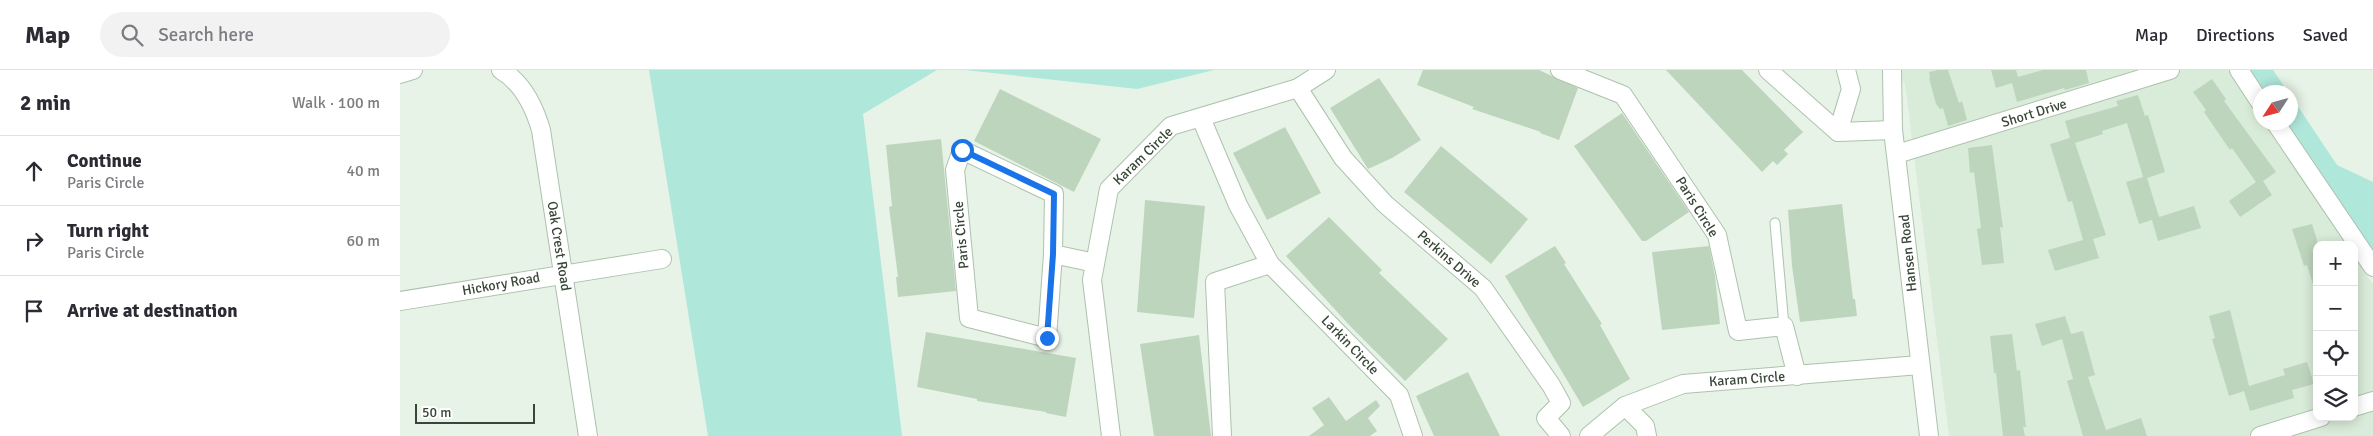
<!DOCTYPE html>
<html lang="en">
<head>
<meta charset="utf-8">
<style>
  :root { --surface:#fff; --page:#f2f2f3; --text:#2b2b33; --muted:#7c7c81; --line:#e1e1e2 }
  body { margin:0; font-family:Signika,sans-serif; background:var(--page); color:var(--text) }
  .controls { position:absolute; right:15px; bottom:15px; display:grid; overflow:hidden; border-radius:10px; box-shadow:0 2px 12px #0003 }
  .controls button { width:45px; height:45px; display:grid; place-items:center; padding:0; border:0; border-bottom:1px solid var(--line); background:var(--surface); color:var(--text); font:25px sans-serif }
  .compass { position:absolute; left:1853px; top:15px; width:45px; height:45px; border-radius:50%; background:var(--surface); box-shadow:0 2px 12px #0003; rotate:234deg }
  .scale { position:absolute; left:15px; bottom:12px; width:120px; box-sizing:border-box; padding-left:5px; border:2px solid #374636; border-top:0; font-size:14px; line-height:18px; white-space:nowrap; color:#374636; -webkit-text-stroke:4px #fff; paint-order:stroke }
  .stop { position:absolute; width:15px; height:15px; margin:-11px; border:4px solid #1a73e8; border-radius:50%; background:#fff }
  .stop.end { background:#1a73e8; border-color:#fff; box-shadow:0 1px 5px #0008 }
  .list { margin:0; padding:0; list-style:none }
  h2 { display:flex; justify-content:space-between; align-items:center; height:65px; margin:0; padding:0 20px; font-size:21px }
  h2 small { font-size:16px; font-weight:400; color:var(--muted) }
  .list li { display:grid; grid-template-columns:32px 1fr auto; gap:15px; align-items:center; box-sizing:border-box; height:70px; padding:0 20px; border-top:1px solid var(--line) }
  .list b { display:block; font-size:19px; white-space:nowrap }
  .list p { margin:0; font-size:16px; white-space:nowrap; color:var(--muted) }
  .list em { font-size:16px; font-style:normal; color:var(--muted) }
  .icon { flex:none; width:28px; height:28px; fill:none; stroke:currentColor; stroke-width:2; stroke-linecap:round; stroke-linejoin:round }
  .map { position:relative; flex:none; width:1973px; height:366px; overflow:hidden }
  header { display:flex; align-items:center; gap:30px; box-sizing:border-box; height:70px; padding:0 25px; background:var(--surface); border-bottom:1px solid var(--line) }
  header strong { font-size:24px }
  nav { display:flex; gap:28px; margin-inline-start:auto; font-size:18px }
  .search { width:350px; height:45px; background:var(--page); display:flex; align-items:center; gap:12px; box-sizing:border-box; padding:0 18px; border-radius:28px; color:var(--muted); font-size:19px }
  main { display:flex }
  aside { flex:1; background:var(--surface) }
  .map>svg:first-child { display:block }
  .residential { fill:#d9ebd9 }
  .green { fill:#b0e7db }
  .building { fill:#bed5bd }
  .lines { fill:none; stroke-linecap:round; stroke-linejoin:round }
  .service-casing { stroke:#adc2ad; stroke-width:11 }
  .minor-casing { stroke:#adc2ad; stroke-width:20 }
  .service { stroke:#fff; stroke-width:9 }
  .minor { stroke:#fff; stroke-width:18 }
  .route { stroke:#1a73e8; stroke-width:6 }
  .labels { text-anchor:middle; dominant-baseline:central; stroke-width:4; stroke-linejoin:round; paint-order:stroke }
  .street-label { font-size:14px; fill:#374636; stroke:#fff }
</style>
</head>
<body>
<header>
<strong>Map</strong>
<div class="search"><svg class="icon" aria-label="search" viewBox="0 0 24 24"><circle cx="10" cy="10" r="6"/><path d="M15 15l6 6"/></svg>Search here</div>
<nav><a>Map</a><a>Directions</a><a>Saved</a></nav>
</header>
<main>
<aside>
<h2>2 min<small>Walk · 100 m</small></h2>
<ul class="list">
<li><svg class="icon" aria-label="ahead" viewBox="0 0 24 24"><path d="M12 20V5M6 11l6-6 6 6"/></svg><div><b>Continue</b><p>Paris Circle</p></div><em>40 m</em></li>
<li><svg class="icon" aria-label="right" viewBox="0 0 24 24"><path d="M7 20v-9h11M14 6l5 5-5 5"/></svg><div><b>Turn right</b><p>Paris Circle</p></div><em>60 m</em></li>
<li><svg class="icon" aria-label="arrive" viewBox="0 0 24 24"><path d="M6 21V4h12l-3 4 3 4H6"/></svg><div><b>Arrive at destination</b></div></li>
</ul>
</aside>
<div class="map">
<svg width="1973" height="366" viewBox="0 0 1973 366">
  <rect width="100%" height="100%" fill="#e7f3e7"/>
  <polygon class="residential" points="1492,0 1828,0 1860,47 1860,52 1864,53 1947,175 1917,175 1917,347 1954,347 1954,186 1973,214 1973,366 1549,366 1505,13"/>
  <g class="green">
    <polygon points="249,0 537,0 463,44 502,366 308,366"/>
    <polygon points="565,0 814,0 737,19"/>
    <polygon points="1837,0 1873,0 1888,22 1860,22"/>
    <polygon points="1891,26 1937,95 1973,112 1973,193 1874,53 1890,52"/>
  </g>
  <g class="building">
    <polygon points="1023,0 1139,0 1178,18 1159,70 1140,63 1141,62 1072,39 1074,37 1017,15"/>
    <polygon points="1266,0 1342,0 1403,62 1384,80 1388,84 1377,95 1373,91 1362,102"/>
    <polygon points="1538,0 1548,0 1559,33 1562,31 1567,50 1548,56 1543,38 1540,39 1536,34 1529,8 1530,8 1529,2"/>
    <polygon points="1591,0 1616,0 1618,7 1643,0 1686,0 1689,13 1665,20 1664,18 1617,32 1612,13 1596,18"/>
    <polygon points="979,8 1021,70 992,88 968,99 930,38"/>
    <polygon points="1812,9 1826,29 1824,31 1876,102 1863,111 1872,125 1840,147 1829,131 1856,112 1832,78 1830,80 1804,42 1806,40 1793,22"/>
    <polygon points="600,19 701,69 674,122 574,71"/>
    <polygon points="1738,25 1745,46 1748,45 1765,102 1747,108 1759,147 1794,136 1801,158 1758,171 1752,150 1739,154 1726,112 1743,107 1727,53 1702,61 1703,64 1675,73 1706,165 1693,169 1699,188 1655,201 1648,180 1683,170 1672,131 1668,132 1650,74 1670,68 1665,51 1718,36 1716,31"/>
    <polygon points="1222,43 1289,142 1246,171 1242,171 1174,76"/>
    <polygon points="885,57 921,123 867,150 833,83"/>
    <polygon points="541,69 556,221 498,227 496,207 498,207 489,137 492,136 486,75"/>
    <polygon points="1592,75 1603,158 1600,157 1604,193 1582,195 1577,159 1581,158 1574,102 1570,103 1568,78"/>
    <polygon points="1041,76 1128,149 1091,194 1004,122"/>
    <polygon points="745,130 805,136 794,248 737,242"/>
    <polygon points="1442,134 1453,229 1455,229 1457,246 1400,252 1392,196 1388,140"/>
    <polygon points="929,147 982,200 979,203 1048,269 1005,311 952,258 886,186"/>
    <polygon points="1912,154 1917,170 1917,217 1914,218 1907,195 1904,196 1892,159"/>
    <polygon points="1155,176 1166,193 1164,194 1202,254 1200,255 1230,309 1183,337 1105,206"/>
    <polygon points="1309,176 1315,206 1320,254 1262,260 1252,182"/>
    <polygon points="1830,240 1849,316 1885,305 1883,299 1907,292 1914,314 1892,320 1894,328 1850,341 1844,321 1829,326 1812,269 1815,268 1809,246"/>
    <polygon points="1665,246 1671,264 1683,261 1695,305 1688,307 1706,360 1741,348 1747,366 1683,366 1667,311 1673,309 1662,269 1642,276 1635,254"/>
    <polygon points="526,262 676,288 666,347 646,343 646,342 577,331 577,329 517,317"/>
    <polygon points="1612,264 1617,301 1620,300 1626,357 1623,357 1625,366 1603,366 1596,303 1594,303 1590,266"/>
    <polygon points="799,265 811,366 754,366 740,274"/>
    <polygon points="1068,302 1100,366 1034,366 1016,326"/>
    <polygon points="929,327 946,351 976,330 980,336 968,348 977,361 970,366 909,366 924,355 912,338"/>
  </g>
  <g class="lines">
    <defs>
      <polyline id="service" points="1375,153 1384,256"/>
      <g id="minor">
        <path d="M 101,0 C 123,13 134,36 141,60 L 188,366"/>
        <polyline points="1160,0 1223,25 1317,165 1338,261 1384,256 1397,306"/>
        <polyline points="1368,0 1438,62"/>
        <polyline points="1446,0 1451,19 1438,62 1493,60"/>
        <polyline points="1492,0 1493,60 1529,366"/>
        <polyline points="1839,0 1860,32"/>
        <polyline points="0,4 13,0"/>
        <polyline points="898,18 943,88 985,134 1083,218 1151,315 1161,333 1146,348 1161,366"/>
        <polyline points="801,48 838,135 870,194 999,325 1013,366"/>
        <polyline points="1875,52 1973,197"/>
        <polyline points="1497,84 1770,0"/>
        <polyline points="653,184 647,268 569,248 555,100 562,80 654,124 653,184 695,193"/>
        <polyline points="0,231 262,189"/>
        <polyline points="1225,336 1245,356 1247,366"/>
        <polyline points="1954,337 1973,331"/>
        <polyline points="711,366 692,210 709,119 771,56 898,18 926,0"/>
        <polyline points="822,366 815,212 870,194"/>
        <polyline points="1189,366 1225,336 1283,314 1520,295"/>
        <polyline points="1860,366 1921,347"/>
      </g>
    </defs>
    <use href="#service" class="service-casing"/>
    <use href="#minor" class="minor-casing"/>
    <use href="#service" class="service"/>
    <use href="#minor" class="minor"/>
  </g>
  <g class="lines">
    <polyline class="route" points="562,80 654,124 653,184 647,268"/>
  </g>
  <g class="labels">
    <g class="street-label">
      <text transform="translate(1634 43) rotate(-17)">Short Drive</text>
      <text transform="translate(743 86) rotate(-44)">Karam Circle</text>
      <text transform="translate(1297 137) rotate(58)">Paris Circle</text>
      <text transform="translate(561 165) rotate(-95)">Paris Circle</text>
      <text transform="translate(159 176) rotate(81)">Oak Crest Road</text>
      <text transform="translate(1508 183) rotate(-96)">Hansen Road</text>
      <text transform="translate(1049 189) rotate(41)">Perkins Drive</text>
      <text transform="translate(101 214) rotate(-10)">Hickory Road</text>
      <text transform="translate(950 275) rotate(46)">Larkin Circle</text>
      <text transform="translate(1347 309) rotate(-4)">Karam Circle</text>
    </g>
  </g>
</svg>
<div class="controls">
<button>+</button>
<button>−</button>
<button><svg class="icon" aria-label="locate" viewBox="0 0 24 24"><circle cx="12" cy="12" r="6"/><path d="M12 2v4M12 18v4M2 12h4M18 12h4"/></svg></button>
<button><svg class="icon" aria-label="layers" viewBox="0 0 24 24"><path d="M12 4l9 5-9 5-9-5zM3 14l9 5 9-5"/></svg></button>
</div>
<svg class="compass" viewBox="-18 -18 36 36"><path d="M0-13l5 13h-10z" fill="#e53935"/><path d="M0 13l5-13h-10z" fill="#7c7c81"/></svg>
<div class="scale">50 m</div>
<div class="stop" style="left:562px;top:80px"></div>
<div class="stop end" style="left:647px;top:268px"></div>
</div>
</main>
</body>
</html>
